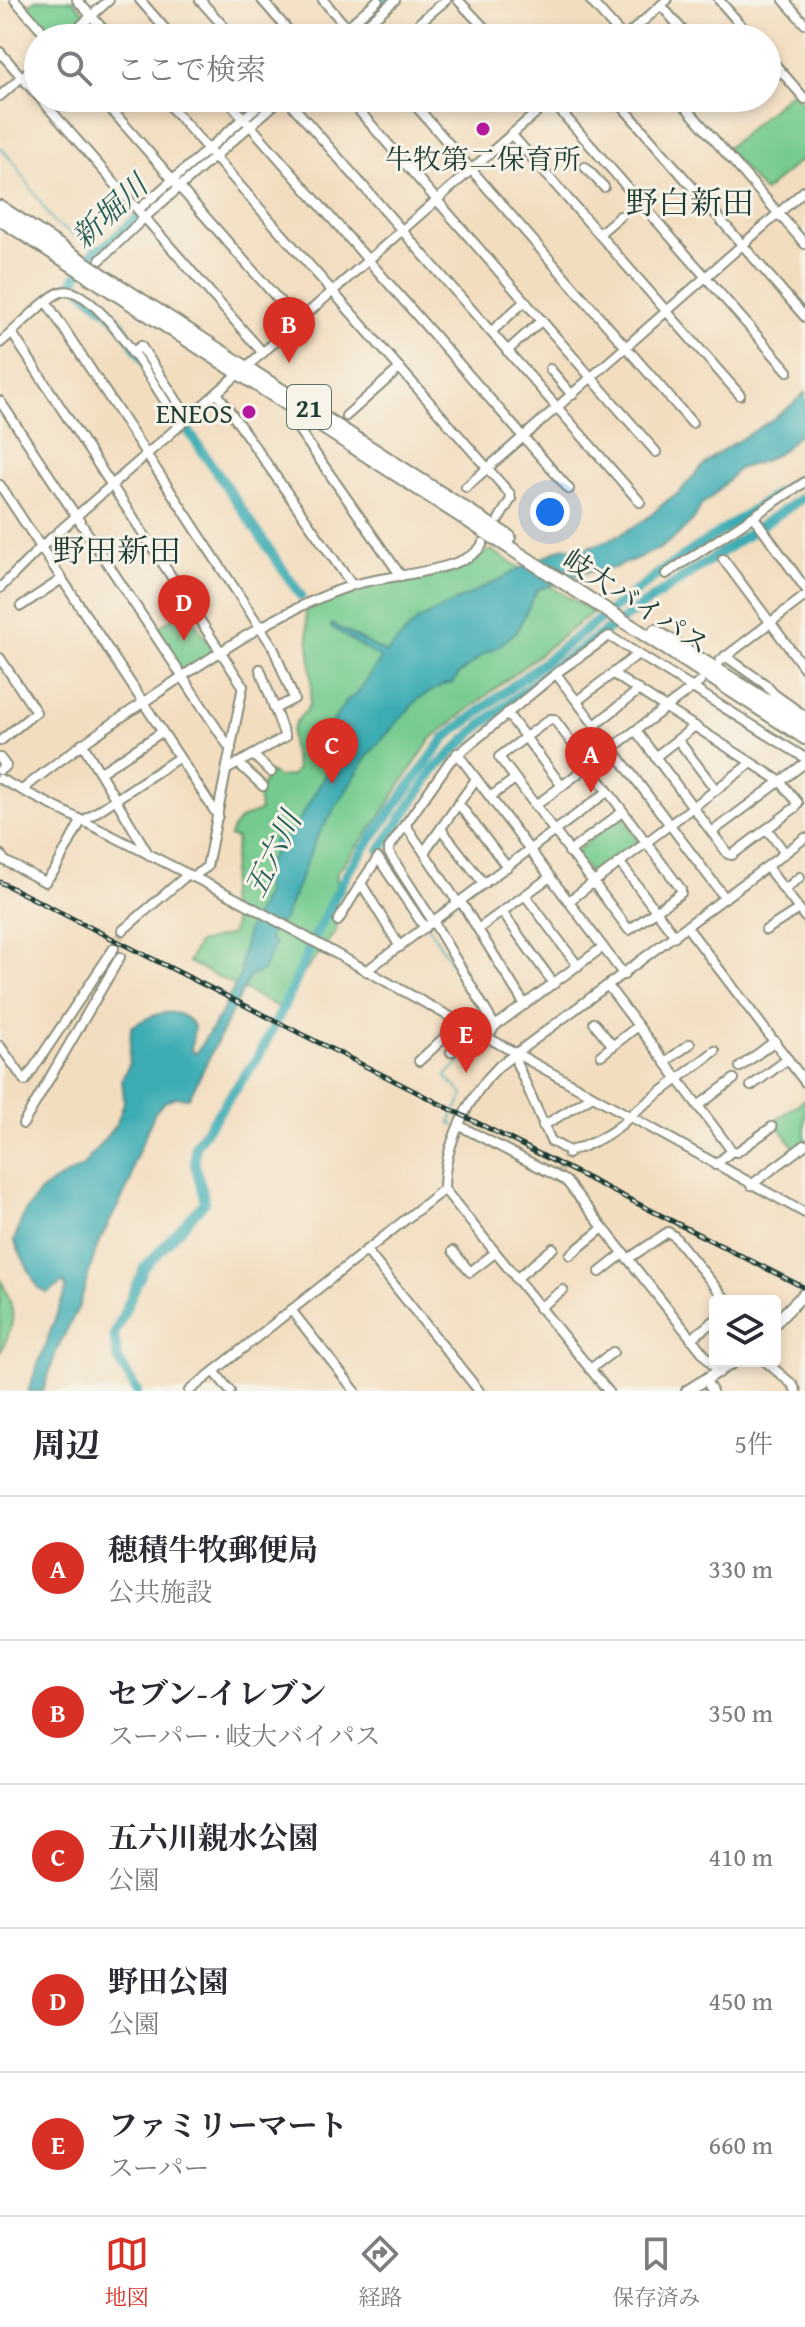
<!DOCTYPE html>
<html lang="ja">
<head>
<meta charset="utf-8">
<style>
  :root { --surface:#fff; --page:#f7f7f7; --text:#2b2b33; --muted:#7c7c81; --line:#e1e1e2; --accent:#d93025 }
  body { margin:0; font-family:"Gentium Book Plus","Noto Serif JP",serif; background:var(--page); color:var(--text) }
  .controls { position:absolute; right:24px; bottom:24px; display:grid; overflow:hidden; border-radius:8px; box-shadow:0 4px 12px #0003 }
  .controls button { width:72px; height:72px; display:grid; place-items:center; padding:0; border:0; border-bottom:2px solid var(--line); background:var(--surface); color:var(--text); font:40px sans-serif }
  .you { position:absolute; left:550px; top:512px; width:28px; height:28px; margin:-20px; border:6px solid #fff; border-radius:50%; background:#1a73e8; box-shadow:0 0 0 12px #1a73e833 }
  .badge { display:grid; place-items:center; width:52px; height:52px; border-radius:50%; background:var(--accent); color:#fff; font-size:26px; font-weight:700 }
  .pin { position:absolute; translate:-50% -66px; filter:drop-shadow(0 2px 4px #0008) }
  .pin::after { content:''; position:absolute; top:42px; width:28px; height:24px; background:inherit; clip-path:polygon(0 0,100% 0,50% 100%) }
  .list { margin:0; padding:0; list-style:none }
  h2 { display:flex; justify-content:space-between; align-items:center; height:104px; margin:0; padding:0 32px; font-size:34px }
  h2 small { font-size:26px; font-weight:400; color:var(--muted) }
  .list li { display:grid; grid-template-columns:52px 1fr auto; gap:24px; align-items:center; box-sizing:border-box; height:144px; padding:0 32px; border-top:2px solid var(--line) }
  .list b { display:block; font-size:30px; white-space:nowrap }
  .list p { margin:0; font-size:26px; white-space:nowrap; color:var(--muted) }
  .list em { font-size:26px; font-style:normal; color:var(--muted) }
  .icon { flex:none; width:44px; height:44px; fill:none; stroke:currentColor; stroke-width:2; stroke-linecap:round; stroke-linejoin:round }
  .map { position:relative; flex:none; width:805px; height:1391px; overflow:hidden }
  .search { position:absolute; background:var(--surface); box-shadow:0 4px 12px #0003; left:24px; right:24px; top:24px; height:88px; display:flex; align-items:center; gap:20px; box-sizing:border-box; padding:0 28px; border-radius:44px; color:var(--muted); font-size:30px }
  .sheet { height:824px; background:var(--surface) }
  nav { display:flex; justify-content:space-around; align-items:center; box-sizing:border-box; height:112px; border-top:2px solid var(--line); background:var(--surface); font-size:22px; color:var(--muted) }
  nav a { display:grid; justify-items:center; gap:4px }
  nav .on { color:var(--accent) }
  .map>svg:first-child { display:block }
  .green { fill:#75cb8f; stroke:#4a8462; stroke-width:2 }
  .water { fill:#3bacb4; stroke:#2d7474; stroke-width:2 }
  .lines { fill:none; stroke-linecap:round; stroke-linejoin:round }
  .stream { stroke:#3bacb4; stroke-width:2 }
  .river { stroke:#3bacb4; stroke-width:10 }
  .minor-tunnel { stroke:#c9bda3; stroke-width:8; stroke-dasharray:8 4; stroke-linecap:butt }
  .minor-casing { stroke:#898d7a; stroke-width:12 }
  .major-casing { stroke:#898d7a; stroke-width:14 }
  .highway-casing { stroke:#898d7a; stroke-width:16 }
  .minor { stroke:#fff; stroke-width:8 }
  .major { stroke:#fff; stroke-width:10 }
  .highway { stroke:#fff; stroke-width:12 }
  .rail-casing { stroke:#1f3d34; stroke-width:5 }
  .rail { stroke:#f7f3e8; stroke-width:2; stroke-dasharray:6; stroke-linecap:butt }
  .highway-bridge-casing { stroke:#898d7a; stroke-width:16; stroke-linecap:butt }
  .highway-bridge { stroke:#fff; stroke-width:12 }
  .poi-dot { fill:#b5179e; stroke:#f7f3e8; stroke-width:3 }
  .labels { text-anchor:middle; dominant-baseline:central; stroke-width:6; stroke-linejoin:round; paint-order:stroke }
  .shield { fill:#f7f3e8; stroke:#60746a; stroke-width:2 }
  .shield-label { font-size:26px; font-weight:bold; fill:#1f3d34 }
  .poi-label { font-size:28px; fill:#1f3d34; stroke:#f7f3e8 }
  .street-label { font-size:28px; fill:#1f3d34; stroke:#f7f3e8 }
  .water-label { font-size:30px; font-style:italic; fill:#275e5a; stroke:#f7f3e8 }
  .quarter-label { font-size:32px; fill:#1f3d34; stroke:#f7f3e8 }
</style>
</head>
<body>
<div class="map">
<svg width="805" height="1391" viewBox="0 0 805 1391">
  <rect width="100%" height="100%" fill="#f7f3e8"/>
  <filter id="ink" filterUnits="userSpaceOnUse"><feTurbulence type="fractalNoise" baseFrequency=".0125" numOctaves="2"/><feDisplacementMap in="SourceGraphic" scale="16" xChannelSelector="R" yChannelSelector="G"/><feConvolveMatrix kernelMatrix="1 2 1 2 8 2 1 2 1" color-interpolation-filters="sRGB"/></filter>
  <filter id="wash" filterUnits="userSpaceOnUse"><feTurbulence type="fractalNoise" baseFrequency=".006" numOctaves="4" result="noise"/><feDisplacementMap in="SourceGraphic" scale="32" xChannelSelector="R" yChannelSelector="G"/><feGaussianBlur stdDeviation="1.8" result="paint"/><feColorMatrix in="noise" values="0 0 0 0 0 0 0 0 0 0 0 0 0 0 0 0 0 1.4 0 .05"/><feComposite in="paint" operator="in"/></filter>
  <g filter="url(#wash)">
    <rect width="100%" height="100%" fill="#f3ddbf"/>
    <g class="green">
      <polygon points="35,0 73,0 87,16 62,38 53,38 27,7"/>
      <polygon points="792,91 805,106 805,156 764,192 726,149"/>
      <path d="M 491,550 L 593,612 L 431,739 L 377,821 L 337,872 L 336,931 L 278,1007 L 188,962 L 198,943 L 232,934 L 234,922 L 228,899 L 237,838 L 230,837 C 234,819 244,817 260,811 L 258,792 L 270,772 L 277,777 L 291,776 L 297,769 C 292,749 285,733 300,717 C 305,712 309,709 310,702 C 314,671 308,639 305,608 L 361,584 L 436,573 Z"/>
      <polygon points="186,608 214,651 182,673 154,631"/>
      <polygon points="620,816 623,816 640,844 594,878 574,853"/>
      <polygon points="805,1099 805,1144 796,1150 775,1121"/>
      <path d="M 0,1278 C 16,1310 17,1321 0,1353 Z"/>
    </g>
    <path class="water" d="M 805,392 L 805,427 L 783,450 L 766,460 L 738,469 L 711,498 L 702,504 L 694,519 L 677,536 L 659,549 L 614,568 L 586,572 L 537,590 L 517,631 L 498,647 L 485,653 L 459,674 L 452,683 L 443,685 L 418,699 L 369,754 L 316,839 L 284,919 L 272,930 L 269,939 L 275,943 L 263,971 L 249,977 L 189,1098 L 175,1097 L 165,1102 L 155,1112 L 133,1164 L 131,1181 L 98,1244 L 79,1306 L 58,1347 L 43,1391 L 28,1391 L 66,1289 L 64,1282 L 47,1293 L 38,1288 L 14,1241 L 24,1213 L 40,1192 L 53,1182 L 82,1167 L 117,1123 L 124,1102 L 122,1079 L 129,1065 L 131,1027 C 151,1015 176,1002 194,1026 L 191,1050 L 195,1054 L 221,1014 L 241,973 L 241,958 L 248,930 L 266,893 L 263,869 L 273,854 L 274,839 L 290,835 L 332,764 L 327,743 L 327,730 L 347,700 L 356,695 L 381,659 L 331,627 L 332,624 L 386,653 L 418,620 L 564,547 C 587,555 628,531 647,518 C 658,510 665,499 678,494 C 689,481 702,464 717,454 C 748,433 780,419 805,392 Z"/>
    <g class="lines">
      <g class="stream">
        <polyline points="0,147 16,165 54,223 97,249"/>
        <polyline points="52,292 64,283 74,280"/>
        <polyline points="380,850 423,918"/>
        <polyline points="429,927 487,1021 486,1032"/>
        <polyline points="455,1126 450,1122 464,1095 446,1077 447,1074 481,1044 484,1038"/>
      </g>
      <g class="river">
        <polyline points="342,38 385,0"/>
        <path d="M 180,416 L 120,323 C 106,307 86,297 74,280 L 95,251 L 104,247 L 274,98"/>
        <polyline points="187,429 301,596"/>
        <polyline points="380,850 435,769 480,726 555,667 640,607 805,496"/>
        <polyline points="137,1391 118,1359 114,1335 144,1268 205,1202 195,1164 195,1146 258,1057 290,994 315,936 350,868 445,738 662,571 805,475"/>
      </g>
    </g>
  </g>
  <g filter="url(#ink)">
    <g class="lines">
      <g class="minor-tunnel">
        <polyline points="85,285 100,260"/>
        <polyline points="114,948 123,930"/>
        <polyline points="560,1171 568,1154"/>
      </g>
      <defs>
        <g id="minor">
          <polyline points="15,0 49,38"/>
          <polyline points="77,0 111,38"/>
          <polyline points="140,0 173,38"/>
          <polyline points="200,0 234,38"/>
          <polyline points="262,0 295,38"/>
          <polyline points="323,0 349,30"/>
          <polyline points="458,0 494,38"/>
          <polyline points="590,0 624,38"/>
          <polyline points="719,0 752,38"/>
          <polyline points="784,0 805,24"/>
          <polyline points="661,5 689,38"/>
          <polyline points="420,22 446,0"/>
          <polyline points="67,38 109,0"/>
          <polyline points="335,38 378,0"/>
          <polyline points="351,38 395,0"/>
          <polyline points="624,38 667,0"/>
          <polyline points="0,52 38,96"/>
          <polyline points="767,55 805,99"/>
          <polyline points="0,96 38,63"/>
          <polyline points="40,98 263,353"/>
          <polyline points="101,98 298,322"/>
          <polyline points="163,98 510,494 511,499 499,519"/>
          <polyline points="226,98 569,489"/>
          <polyline points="286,98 640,502"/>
          <polyline points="348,98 656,452"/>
          <polyline points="409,98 692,423"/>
          <polyline points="549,98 788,371"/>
          <polyline points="615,98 805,317"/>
          <polyline points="678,98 805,244"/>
          <polyline points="511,134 740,395"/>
          <polyline points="585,167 604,187"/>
          <polyline points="138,210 267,98"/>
          <polyline points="599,234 620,216"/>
          <polyline points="100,260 144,218 282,98"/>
          <polyline points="47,303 273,647 294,699 274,709"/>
          <polyline points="491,332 525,301"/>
          <polyline points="12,333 243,686 207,867 192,877"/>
          <path d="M 0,343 C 15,331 46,297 61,292 C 96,280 163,399 180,425"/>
          <polyline points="507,351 542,320"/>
          <polyline points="132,353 141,346 188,418"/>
          <polyline points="550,369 572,395"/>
          <polyline points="217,393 352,585"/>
          <polyline points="0,401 231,750"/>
          <polyline points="346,416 400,368"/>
          <polyline points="296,426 401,576"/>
          <polyline points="0,485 218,816"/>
          <polyline points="466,487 805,190"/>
          <polyline points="754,517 805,588"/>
          <polyline points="723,559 805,669"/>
          <polyline points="666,574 805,482"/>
          <polyline points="0,588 41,547 553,98"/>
          <polyline points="21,606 62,579"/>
          <polyline points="725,656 765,684 774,694 805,716"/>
          <polyline points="0,658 36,712 0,741"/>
          <polyline points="720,661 805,596"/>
          <polyline points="613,674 780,781 798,803 796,807 732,855 728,854 636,731"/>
          <polyline points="557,675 725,898"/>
          <polyline points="577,701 638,654"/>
          <polyline points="507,713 562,786"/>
          <polygon points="550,719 554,719 681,889 681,893 629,930 499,757"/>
          <polyline points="595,725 639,690"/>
          <polyline points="678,740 716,790"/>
          <polyline points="82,743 149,855"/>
          <polyline points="457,753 624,975"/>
          <polyline points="253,755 271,772"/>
          <polyline points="655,757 695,726"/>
          <polyline points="0,758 6,766 0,770"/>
          <polyline points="238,763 263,786"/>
          <polyline points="228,769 285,737 260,669"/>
          <polyline points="101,772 162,732"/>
          <polyline points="0,779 237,899 805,1213"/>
          <path d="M 22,790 C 70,751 120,718 171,684 C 230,645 285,608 353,585 C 382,575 469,573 483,543"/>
          <polyline points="490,797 515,779"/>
          <polyline points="457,805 462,808 507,867"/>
          <polyline points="535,806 700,682"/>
          <polyline points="83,821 178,758"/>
          <polyline points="405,824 456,900 463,905 525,1005"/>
          <polyline points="441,829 484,884"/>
          <polyline points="767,829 785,853"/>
          <polyline points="712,832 805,763"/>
          <polyline points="424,852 476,779"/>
          <polyline points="569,852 622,812"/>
          <polyline points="0,854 5,861 45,882 55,870 81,821"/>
          <polyline points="620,863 675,936"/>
          <polyline points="767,867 805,917"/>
          <polyline points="784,890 800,877"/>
          <polyline points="525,895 578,966"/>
          <polyline points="569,901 751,763"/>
          <polyline points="502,912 554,984"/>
          <polyline points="338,921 361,883"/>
          <polyline points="687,927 805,1082"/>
          <polyline points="478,929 550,877"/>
          <polyline points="123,930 186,876"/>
          <polyline points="766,930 799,909"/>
          <polyline points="400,947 361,883 378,858 425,928"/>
          <polyline points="366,971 607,792"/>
          <polyline points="608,986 732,1151"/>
          <polyline points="594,1023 613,1046"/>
          <polyline points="495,1026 436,926 389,853 389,848 450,761 559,671 609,636 805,758"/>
          <polyline points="487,1038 495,1026 603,947"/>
          <polyline points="0,1046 25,1081 114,948"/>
          <polyline points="451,1052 474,1031"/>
          <polyline points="515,1054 517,1064 551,1141 569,1151 568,1154"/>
          <polyline points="601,1055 638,1026"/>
          <polyline points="419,1061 460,1023"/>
          <polyline points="665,1062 690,1044"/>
          <polyline points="740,1067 775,1041"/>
          <polyline points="751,1086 788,1059"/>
          <polyline points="698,1106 734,1079"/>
          <polyline points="23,1124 120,957"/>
          <polyline points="460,1126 566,1181 719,1373"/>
          <polyline points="543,1126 591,1097"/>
          <path d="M 569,1151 C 592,1145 618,1131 633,1113 L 715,1051"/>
          <polyline points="715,1165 732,1151 737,1152 772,1127"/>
          <polyline points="751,1185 805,1145"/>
          <polyline points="366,1250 479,1391"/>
          <polyline points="453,1251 470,1272 495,1253"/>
          <polyline points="570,1255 603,1228"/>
          <polyline points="628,1259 668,1232 674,1236 727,1301"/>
          <polyline points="600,1272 624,1253"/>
          <polyline points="516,1279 553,1248"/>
          <polyline points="539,1308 563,1290"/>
          <polyline points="291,1310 355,1391"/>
          <polyline points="691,1339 715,1320"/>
          <polyline points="765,1361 793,1385 796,1391"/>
          <polyline points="590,1369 613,1352"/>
          <polyline points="214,1371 230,1391"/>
          <polyline points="706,1380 712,1391"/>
          <polyline points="189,1391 444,1189"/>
          <path d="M 608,1391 L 444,1189 C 444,1146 468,1096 499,1066 L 805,838"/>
        </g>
        <g id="major">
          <polyline points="775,1323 805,1293"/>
          <polyline points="687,1391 735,1361"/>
        </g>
        <g id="highway">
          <polyline points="0,207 82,261"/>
          <polyline points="0,219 78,269"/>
          <polyline points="101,274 509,537"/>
          <polyline points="96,281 805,738"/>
          <polyline points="655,631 805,725"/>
        </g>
      </defs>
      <use href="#minor" class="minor-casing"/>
      <use href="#major" class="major-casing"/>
      <use href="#highway" class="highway-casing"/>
      <use href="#minor" class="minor"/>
      <use href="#major" class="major"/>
      <use href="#highway" class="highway"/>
      <defs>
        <polyline id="rail" points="0,882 805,1288"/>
      </defs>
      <use href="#rail" class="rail-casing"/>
      <use href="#rail" class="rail"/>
      <defs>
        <g id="highway-bridge">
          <polyline points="82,261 101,274"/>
          <polyline points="78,269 96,281"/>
        </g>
      </defs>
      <use href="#highway-bridge" class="highway-bridge-casing"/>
      <use href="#highway-bridge" class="highway-bridge"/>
    </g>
  </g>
  <g class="poi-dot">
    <circle cx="483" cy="129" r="8"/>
    <circle cx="249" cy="412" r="8"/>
  </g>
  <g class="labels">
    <rect class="shield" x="287" y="385" width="44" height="44" rx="6"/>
    <g class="shield-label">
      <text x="309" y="407">21</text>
    </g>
    <g class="poi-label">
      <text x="483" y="158">牛牧第二保育所</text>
      <text x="233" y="412" text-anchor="end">ENEOS</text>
    </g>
    <g class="street-label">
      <text transform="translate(637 601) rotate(33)">岐大バイパス</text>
    </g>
    <g class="water-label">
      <text transform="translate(109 211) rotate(-43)">新堀川</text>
      <text transform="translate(272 854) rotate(-64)">五六川</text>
    </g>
    <g class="quarter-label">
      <text x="690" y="202">野白新田</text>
      <text x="117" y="550">野田新田</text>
    </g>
  </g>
</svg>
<div class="controls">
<button><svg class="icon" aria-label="layers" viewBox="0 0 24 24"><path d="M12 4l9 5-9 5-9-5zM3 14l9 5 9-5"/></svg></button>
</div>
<div class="you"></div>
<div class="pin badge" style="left:591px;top:793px">A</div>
<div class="pin badge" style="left:289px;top:363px">B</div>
<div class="pin badge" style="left:332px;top:784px">C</div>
<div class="pin badge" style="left:184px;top:641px">D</div>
<div class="pin badge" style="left:466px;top:1073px">E</div>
<div class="search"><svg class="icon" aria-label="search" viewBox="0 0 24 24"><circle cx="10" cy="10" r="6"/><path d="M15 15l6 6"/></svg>ここで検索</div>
</div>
<section class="sheet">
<h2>周辺<small>5件</small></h2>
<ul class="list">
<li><span class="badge">A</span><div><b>穂積牛牧郵便局</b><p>公共施設</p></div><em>330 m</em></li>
<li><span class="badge">B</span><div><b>セブン-イレブン</b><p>スーパー · 岐大バイパス</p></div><em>350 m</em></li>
<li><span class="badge">C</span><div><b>五六川親水公園</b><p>公園</p></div><em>410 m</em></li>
<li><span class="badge">D</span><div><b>野田公園</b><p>公園</p></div><em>450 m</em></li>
<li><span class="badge">E</span><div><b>ファミリーマート</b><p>スーパー</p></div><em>660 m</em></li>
</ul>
</section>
<nav>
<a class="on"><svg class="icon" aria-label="map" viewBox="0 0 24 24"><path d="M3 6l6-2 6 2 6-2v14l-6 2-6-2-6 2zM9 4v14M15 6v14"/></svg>地図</a>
<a><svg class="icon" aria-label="directions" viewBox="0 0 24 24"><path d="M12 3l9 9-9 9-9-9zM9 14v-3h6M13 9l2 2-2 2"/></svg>経路</a>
<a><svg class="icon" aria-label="saved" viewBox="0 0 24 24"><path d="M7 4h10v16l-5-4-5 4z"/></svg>保存済み</a>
</nav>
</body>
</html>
